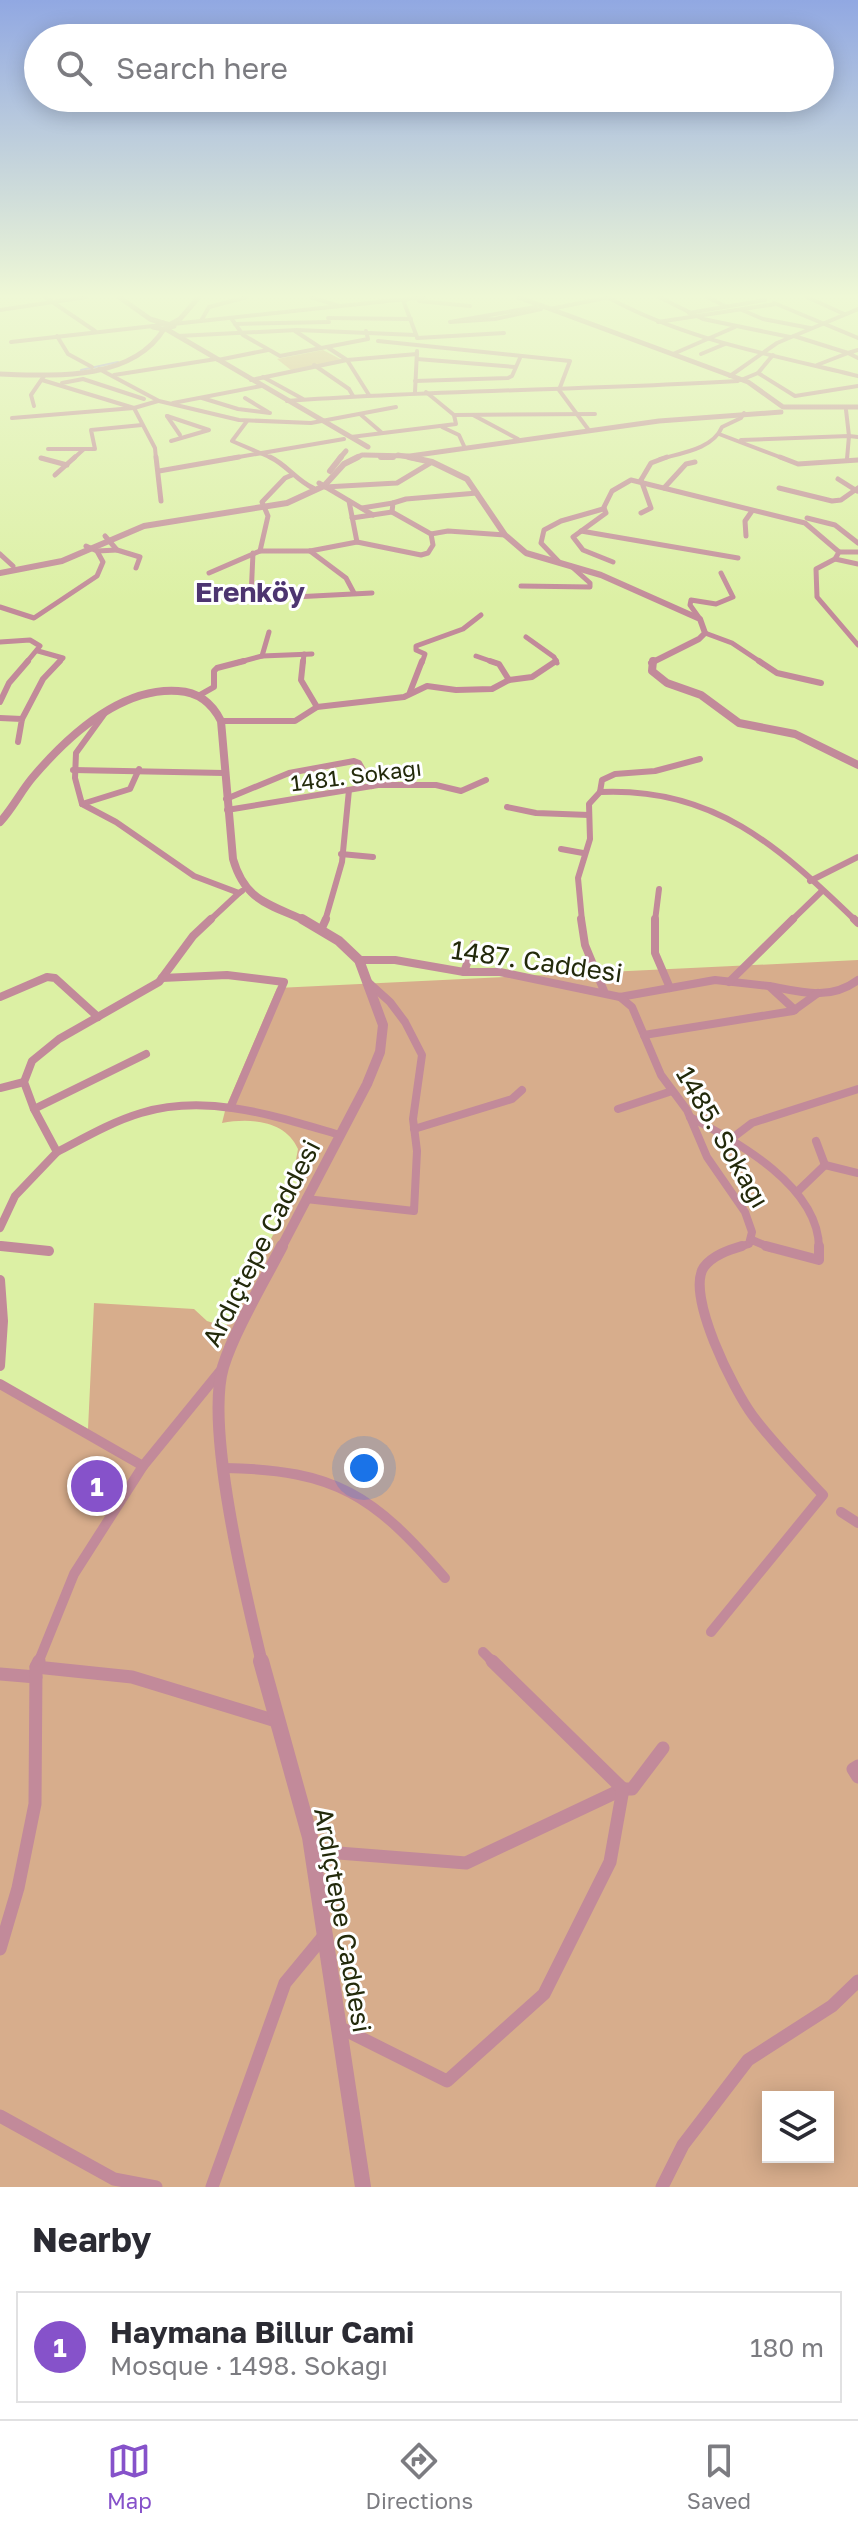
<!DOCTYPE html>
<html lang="en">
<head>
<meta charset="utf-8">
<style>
  :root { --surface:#fff; --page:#f7f7f7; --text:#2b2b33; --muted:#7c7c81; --line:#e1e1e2; --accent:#8652ca }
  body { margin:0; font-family:"Golos Text",sans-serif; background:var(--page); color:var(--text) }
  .controls { position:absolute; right:24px; bottom:24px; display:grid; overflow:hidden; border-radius:0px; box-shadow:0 4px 20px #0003 }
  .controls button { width:72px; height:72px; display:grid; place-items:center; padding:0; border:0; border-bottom:2px solid var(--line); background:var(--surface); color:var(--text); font:40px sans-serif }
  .you { position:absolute; left:364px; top:1468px; width:28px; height:28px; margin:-20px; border:6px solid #fff; border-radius:50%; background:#1a73e8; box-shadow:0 0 0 12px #1a73e833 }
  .badge { display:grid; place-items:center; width:52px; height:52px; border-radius:50%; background:var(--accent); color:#fff; font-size:26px; font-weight:700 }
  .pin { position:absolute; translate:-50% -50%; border:4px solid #fff; box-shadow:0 2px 8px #0006 }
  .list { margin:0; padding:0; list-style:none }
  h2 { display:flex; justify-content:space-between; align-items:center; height:104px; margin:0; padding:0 32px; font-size:34px }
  h2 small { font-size:26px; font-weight:400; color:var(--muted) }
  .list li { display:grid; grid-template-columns:52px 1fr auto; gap:24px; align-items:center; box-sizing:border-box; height:112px; margin:0 16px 16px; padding:0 16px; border:2px solid var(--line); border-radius:0px }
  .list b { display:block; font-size:30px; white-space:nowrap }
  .list p { margin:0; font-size:26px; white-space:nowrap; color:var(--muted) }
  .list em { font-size:26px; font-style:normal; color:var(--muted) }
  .icon { flex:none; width:44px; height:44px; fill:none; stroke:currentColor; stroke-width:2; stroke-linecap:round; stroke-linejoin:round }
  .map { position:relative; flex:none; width:858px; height:2187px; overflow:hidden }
  .search { position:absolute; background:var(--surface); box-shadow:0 4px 20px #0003; left:24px; right:24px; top:24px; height:88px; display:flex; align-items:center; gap:20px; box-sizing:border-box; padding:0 28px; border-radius:44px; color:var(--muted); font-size:30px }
  .sheet { height:232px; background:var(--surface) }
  nav { display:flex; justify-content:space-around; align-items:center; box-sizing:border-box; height:112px; border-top:2px solid var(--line); background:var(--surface); font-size:22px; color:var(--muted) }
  nav a { display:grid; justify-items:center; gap:4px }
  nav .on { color:var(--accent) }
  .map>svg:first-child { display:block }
  .green { fill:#d7ad8c; fill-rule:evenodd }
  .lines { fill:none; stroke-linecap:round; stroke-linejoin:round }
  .stream { stroke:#af96da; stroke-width:2 }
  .minor-far5 { stroke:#c28a9a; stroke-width:4 }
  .minor-far4 { stroke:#c28a9a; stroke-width:5 }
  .minor-far3 { stroke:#c28a9a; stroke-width:6 }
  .minor-far2 { stroke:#c28a9a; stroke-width:8 }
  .minor-far1 { stroke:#c28a9a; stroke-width:10 }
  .minor { stroke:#c28a9a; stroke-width:13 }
  .tertiary-far5 { stroke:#c28a9a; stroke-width:5 }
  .tertiary-far4 { stroke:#c28a9a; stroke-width:6 }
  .tertiary-far3 { stroke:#c28a9a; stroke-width:8 }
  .tertiary-far2 { stroke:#c28a9a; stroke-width:10 }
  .tertiary-far1 { stroke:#c28a9a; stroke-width:12 }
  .tertiary { stroke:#c28a9a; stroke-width:16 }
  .labels { text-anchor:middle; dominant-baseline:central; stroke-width:6; stroke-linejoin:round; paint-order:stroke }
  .far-street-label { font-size:22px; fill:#232a0b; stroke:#fff }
  .street-label { font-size:26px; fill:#232a0b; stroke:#fff }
  .far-district-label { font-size:28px; font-weight:bold; fill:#4d3570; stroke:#fff }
</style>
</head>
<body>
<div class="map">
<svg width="858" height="2187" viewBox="0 0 858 2187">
  <rect width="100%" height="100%" fill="#dcf0a4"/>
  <g class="green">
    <polygon points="323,350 342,360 291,370 277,359"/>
    <path d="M 858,960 L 858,2187 L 0,2187 L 0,1384 L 88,1429 L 94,1303 L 194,1309 L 207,1321 L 226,1327 L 298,1186 L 294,1171 L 298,1149 C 285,1120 250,1118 222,1123 L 226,1107 L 277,988 ZM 768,2097 L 828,2097 L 828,2157 L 768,2157 Z"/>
  </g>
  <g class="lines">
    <polyline class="stream" points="81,370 118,362"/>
    <g class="minor-far5">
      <polyline points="45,297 95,331"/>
      <polyline points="311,297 339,306"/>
      <polyline points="659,297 703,319 790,337"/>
      <polyline points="707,297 725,306"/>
      <polyline points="807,297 844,314"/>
      <path d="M 609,298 C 686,340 773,355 858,376"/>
      <polyline points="406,300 403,300 417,337"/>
      <polyline points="419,301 470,306"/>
      <polyline points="774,303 858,338"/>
      <polyline points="536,307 450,322 495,319 541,309"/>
      <polyline points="550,309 610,297"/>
      <polyline points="0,310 86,297"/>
      <polyline points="742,310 763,319 810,328"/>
      <polyline points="689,313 765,300"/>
      <polyline points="231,318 243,335 280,356 368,339 366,331"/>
      <polyline points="328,318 411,319"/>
      <polyline points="201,321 209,307 247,297"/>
      <polyline points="658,322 776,304"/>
      <polyline points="173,324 425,297"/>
      <polyline points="235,324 329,322"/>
      <polyline points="295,331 321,348"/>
      <polyline points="57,336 68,354 92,367"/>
      <polyline points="178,336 297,330 416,335"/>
      <polyline points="794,336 848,353 817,365"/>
      <polyline points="417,338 504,333"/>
      <polyline points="378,341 570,361 559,390 588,429"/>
      <polyline points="11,342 153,326"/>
      <polyline points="327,347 347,360 369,395"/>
      <polyline points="858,350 848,353 858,358"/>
      <polyline points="673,354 735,327"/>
      <polyline points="701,354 725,344"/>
      <polyline points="417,359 515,367"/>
      <polyline points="218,360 268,350"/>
      <polyline points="314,365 349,389 353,396"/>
      <polyline points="99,369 159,401 239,420 311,423 396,407"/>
      <polyline points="758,373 795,396 858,386"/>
      <polyline points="114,375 216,359"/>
      <polyline points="730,376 777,343 858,309"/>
      <polyline points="263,377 303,399"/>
      <polyline points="42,380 134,408 155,448 156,459"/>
      <polyline points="251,380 347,360 417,354"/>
      <polyline points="741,380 758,373 773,355"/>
      <polyline points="415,381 508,378 512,376 520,358"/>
      <polyline points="62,383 83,379 144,399"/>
      <polyline points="415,392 417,351"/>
      <polyline points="202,398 238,409 270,413"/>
      <polyline points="245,398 268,412"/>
      <path d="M 287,401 C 437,390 588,390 738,381"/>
      <polyline points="173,403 261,386"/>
      <polyline points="34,406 31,395 44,376"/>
      <polyline points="846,410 849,436 858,437"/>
      <polyline points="360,414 381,432"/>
      <polyline points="454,415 595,414"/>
      <polyline points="473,415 518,439"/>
      <polyline points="167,416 209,430 171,441"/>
      <polyline points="167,416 180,435"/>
      <polyline points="12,418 134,408 158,401"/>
      <polyline points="247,421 232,441 274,459"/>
      <polyline points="442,427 459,435 464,446"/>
      <polyline points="719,434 785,459"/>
      <polyline points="351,437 456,424 454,415 426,392"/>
      <polyline points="741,440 849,436 847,459"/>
      <polyline points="48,449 84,449"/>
      <polyline points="41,458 45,459"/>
      <polyline points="73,459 84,449 95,449 91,430 142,425"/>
      <polyline points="227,459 344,439"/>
      <path d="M 660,459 C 681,453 713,449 722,427 L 741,418 L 744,413"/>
    </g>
    <g class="minor-far4">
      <polyline points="156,457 161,501"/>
      <path d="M 270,457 C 287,465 296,480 313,488"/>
      <polyline points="780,457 798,464 858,460"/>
      <polyline points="41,458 67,465"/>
      <polyline points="159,471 239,457"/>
      <polyline points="55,475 75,457"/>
      <polyline points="838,479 857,491"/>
      <polyline points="641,480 651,463 667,457"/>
      <polyline points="641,480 651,508 641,513"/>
      <polyline points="319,483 373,515"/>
      <polyline points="325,487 397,483 432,462"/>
      <polyline points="664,488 686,464 695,462"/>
      <polyline points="779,488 832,501 841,500 858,488"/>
      <polyline points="349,501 357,542"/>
      <polyline points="362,508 393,503"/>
      <polyline points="604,508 606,513 573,537 583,550 613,562"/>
      <polyline points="392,512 393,503 406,499 477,493"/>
      <polyline points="807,518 835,525 858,543"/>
      <polyline points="581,531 738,558"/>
      <polyline points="431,534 448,531 505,535"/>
      <polyline points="105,536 117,550 140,557 136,568"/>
      <polyline points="746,536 745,521 752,511"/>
      <polyline points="86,546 97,551 117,550"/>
      <polyline points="260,551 268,516 262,502 285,478 292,475"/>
      <polyline points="310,551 346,578 354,593"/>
      <polyline points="858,552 839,552 835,559 816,569 817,597 858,645"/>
      <polyline points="253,553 251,597 255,599 372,593"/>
      <polyline points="0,554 13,566"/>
      <polyline points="835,559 858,564"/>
      <polyline points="560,563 541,543 544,530 561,521 603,509 612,491 631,480 805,523 839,552"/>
      <polyline points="209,573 260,551 310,551 357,542 421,555 428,553 433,545 431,534 392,512 352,518"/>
      <polyline points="521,586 590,587 590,583 571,566"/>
      <polyline points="0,607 34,618 97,576 103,562 97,551"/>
      <polyline points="700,619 690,605 691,600 716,604 733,597 721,573"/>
      <polyline points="705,633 732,643 762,663"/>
      <polyline points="526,637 554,657 557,663"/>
      <polyline points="0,642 30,640 40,646 26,663"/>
      <polyline points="38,651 63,658 58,663"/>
      <polyline points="262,656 269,632"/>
      <polyline points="476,656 496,663"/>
      <polyline points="236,663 262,656 312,654"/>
      <polyline points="303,663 304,654"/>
      <polyline points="422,663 425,654 416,650 416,646 463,629 481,615"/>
    </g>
    <g class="minor-far3">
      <polyline points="303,661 301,680 317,707"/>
      <polyline points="490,661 499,664 509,680"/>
      <polyline points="759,661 777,673 821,683"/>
      <polyline points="410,692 422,661"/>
      <polyline points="198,696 214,687 214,671 217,668 244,661"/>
      <polyline points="0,702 9,683 28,661"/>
      <polyline points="105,713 76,753 75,778 82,804 116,822 194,876 239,893 242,891"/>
      <polyline points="0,718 22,719 18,742"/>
      <polyline points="22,719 43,679 60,661"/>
      <polyline points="221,721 295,721 317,707 404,697 427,686 456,690 492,689 509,680 532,677 556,661"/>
      <polyline points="73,770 224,773"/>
      <path d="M 600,792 C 714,787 778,846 856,921"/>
      <polyline points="226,799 289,773 354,761 359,763 372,786"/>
      <polyline points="82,804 130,789 139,769"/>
      <polyline points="507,807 536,813 589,815"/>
      <polyline points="227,810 378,785 436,785 461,791 486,780"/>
      <polyline points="561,849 583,853"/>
      <polyline points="341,854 373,857"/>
      <polyline points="810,881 858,857"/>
      <polyline points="209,921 239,893"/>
      <polyline points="325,921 342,862 349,790"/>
      <polyline points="582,921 578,878 590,839 589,804 600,792 602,780 615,774 655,771 700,759"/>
      <polyline points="655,921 659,889"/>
      <polyline points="791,921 822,891"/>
    </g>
    <g class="minor-far2">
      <path d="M 211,919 L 193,936 L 159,982 L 59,1039 L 32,1061 L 24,1082 L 34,1109 L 57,1152 C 84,1138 111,1122 141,1113 C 208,1093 275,1116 340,1135"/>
      <polyline points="581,919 585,945 604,991"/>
      <polyline points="655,919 655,953 670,988"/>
      <polyline points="854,919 858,923"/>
      <polyline points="321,930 326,919"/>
      <polyline points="359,960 395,960 464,972 500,972 620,997 715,980 769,986 795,1010"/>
      <polyline points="464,972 474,944"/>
      <polyline points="162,978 227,975 284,982 231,1106"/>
      <polyline points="729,982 793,919"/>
      <path d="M 769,986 C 801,992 830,1001 858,980"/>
      <polyline points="0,997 47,977 55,978 98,1017"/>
      <polyline points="620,997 632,1007 661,1075 687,1110 707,1157 745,1212 752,1232 749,1244 735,1248"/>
      <polyline points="644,1035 793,1011 818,993"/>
      <polyline points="0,1088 24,1082"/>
      <polyline points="34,1109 146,1054"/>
      <polyline points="618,1109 672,1091"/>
      <path d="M 690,1117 C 738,1142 819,1187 819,1248"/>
      <polyline points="414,1129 512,1099 522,1090"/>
      <polyline points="731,1139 752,1123 858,1089"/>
      <polyline points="816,1141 825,1165"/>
      <polyline points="798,1191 825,1165 858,1173"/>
      <polyline points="306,1199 414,1211 417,1151 413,1119 422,1055 405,1022 390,1002 369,983"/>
      <polyline points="0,1228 15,1196 57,1152"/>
      <polyline points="752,1240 771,1248"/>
      <polyline points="0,1246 21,1248"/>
    </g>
    <g class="minor-far1">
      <polyline points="1,1246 49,1251"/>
      <polyline points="766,1246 819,1260 819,1246"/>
      <polyline points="0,1280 3,1321 0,1366"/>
      <polyline points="0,1384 143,1466"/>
      <path d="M 225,1468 C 337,1470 374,1496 445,1578"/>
      <polyline points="841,1512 858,1523"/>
      <path d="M 711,1632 L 823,1495 C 799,1469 774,1444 753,1416 C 734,1391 685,1294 704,1267 C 713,1255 729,1250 742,1246"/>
      <polyline points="483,1652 494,1663"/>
      <polyline points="38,1663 74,1574 143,1466 222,1369"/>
    </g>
    <g class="minor">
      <polyline points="36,1667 132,1677 276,1721"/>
      <polyline points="0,1674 36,1677"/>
      <polyline points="858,1766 853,1769 858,1777"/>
      <polyline points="313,1851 466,1863 623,1789 632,1789 663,1748"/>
      <polyline points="0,1949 18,1888 35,1804 36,1667 39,1661"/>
      <polyline points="341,2028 447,2081 544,1994 610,1862 623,1789 492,1661"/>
      <polyline points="0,2116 114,2179 156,2187"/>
      <polyline points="212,2187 285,1983 323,1937"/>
      <polyline points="662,2187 683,2145 748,2060 832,2006 858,1981"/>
    </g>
    <g class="tertiary-far5">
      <polyline points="119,297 150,319 163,323"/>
      <polyline points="518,297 748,382 783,407 858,407"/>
      <polygon points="163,323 174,326 163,329 153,327"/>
      <polyline points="171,324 180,319 199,297"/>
      <polyline points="166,329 368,447"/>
      <path d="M 0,374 C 54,376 132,381 164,329"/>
      <polyline points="364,455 410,456 659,421 781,412"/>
      <polyline points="398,455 418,459"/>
      <polyline points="339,459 346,451"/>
      <polyline points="354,459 362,455"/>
    </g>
    <g class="tertiary-far4">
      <polyline points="381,457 393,457"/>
      <polyline points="409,457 432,462 467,479 505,535 526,553 601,575 700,619 705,633 699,639 651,663"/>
      <polyline points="330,471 341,457"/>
      <polyline points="0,573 62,561 144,526 287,503 324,486 344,464 358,457"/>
    </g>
    <g class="tertiary-far3">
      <polyline points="653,661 652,671 667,683 701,695 739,723 795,734 858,765"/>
      <path d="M 0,822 C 13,808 21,791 33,777 C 68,736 120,687 178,691 C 198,692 212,703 221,721 L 233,859 C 245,901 269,904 306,921"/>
    </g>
    <polyline class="tertiary-far2" points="281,1248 367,1084 380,1052 383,1025 359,960 339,941 302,919"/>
    <path class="tertiary-far1" d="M 262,1663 C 246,1597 205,1429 223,1367 C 234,1331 264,1281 282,1246"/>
    <polyline class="tertiary" points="261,1661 310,1837 363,2187"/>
  </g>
  <linearGradient id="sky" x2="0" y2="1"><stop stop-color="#91a8e2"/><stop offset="0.49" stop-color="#eff8d6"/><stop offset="1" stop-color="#eff8d6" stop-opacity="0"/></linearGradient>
  <rect width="858" height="604" fill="url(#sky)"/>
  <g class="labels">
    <g class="far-street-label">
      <text transform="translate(356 775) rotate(-7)">1481. Sokağı</text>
    </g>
    <g class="street-label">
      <text transform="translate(537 961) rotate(8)">1487. Caddesi</text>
      <text transform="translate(723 1137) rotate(60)">1485. Sokağı</text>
      <text transform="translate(261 1243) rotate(-63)">Ardıçtepe Caddesi</text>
      <text transform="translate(343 1920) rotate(80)">Ardıçtepe Caddesi</text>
    </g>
    <g class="far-district-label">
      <text x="250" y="591">Erenköy</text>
    </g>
  </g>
</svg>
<div class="controls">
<button><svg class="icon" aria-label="layers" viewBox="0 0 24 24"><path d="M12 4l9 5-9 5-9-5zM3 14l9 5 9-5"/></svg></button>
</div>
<div class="you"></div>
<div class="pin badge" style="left:97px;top:1486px">1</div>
<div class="search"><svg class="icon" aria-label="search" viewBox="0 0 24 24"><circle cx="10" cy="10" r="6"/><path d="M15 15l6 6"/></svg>Search here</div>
</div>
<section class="sheet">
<h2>Nearby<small></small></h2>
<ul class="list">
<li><span class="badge">1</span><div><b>Haymana Billur Cami</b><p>Mosque · 1498. Sokağı</p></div><em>180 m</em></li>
</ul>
</section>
<nav>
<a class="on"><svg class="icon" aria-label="map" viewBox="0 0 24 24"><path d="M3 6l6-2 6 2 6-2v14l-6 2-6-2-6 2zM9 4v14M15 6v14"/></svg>Map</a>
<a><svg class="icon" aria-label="directions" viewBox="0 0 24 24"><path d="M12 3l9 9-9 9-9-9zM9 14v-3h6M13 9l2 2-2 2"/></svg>Directions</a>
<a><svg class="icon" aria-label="saved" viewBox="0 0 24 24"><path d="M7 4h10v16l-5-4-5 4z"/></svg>Saved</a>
</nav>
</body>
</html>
